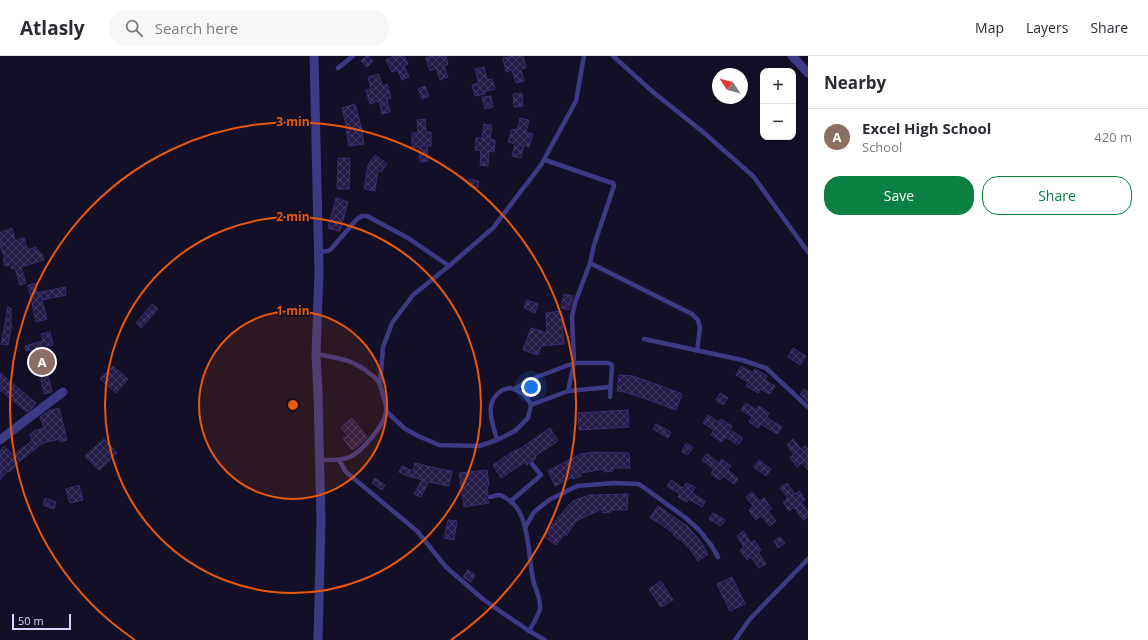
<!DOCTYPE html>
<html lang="en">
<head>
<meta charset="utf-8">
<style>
  :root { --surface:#fff; --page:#f7f7f7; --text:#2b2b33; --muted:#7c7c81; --line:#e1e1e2; --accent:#0b8043 }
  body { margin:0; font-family:"Open Sans",sans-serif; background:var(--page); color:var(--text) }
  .controls { position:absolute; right:12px; top:12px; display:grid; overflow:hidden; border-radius:8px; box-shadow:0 2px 6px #0003 }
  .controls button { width:36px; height:36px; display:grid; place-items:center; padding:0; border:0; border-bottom:1px solid var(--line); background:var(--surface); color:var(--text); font:20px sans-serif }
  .compass { position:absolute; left:712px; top:12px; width:36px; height:36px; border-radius:50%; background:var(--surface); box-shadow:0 2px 6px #0003; rotate:305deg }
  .scale { position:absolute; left:12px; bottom:10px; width:59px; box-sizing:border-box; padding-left:4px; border:2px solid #d9d4ff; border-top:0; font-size:11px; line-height:14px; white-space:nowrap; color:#d9d4ff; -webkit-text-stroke:3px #130f26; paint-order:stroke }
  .you { position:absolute; left:531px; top:331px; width:14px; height:14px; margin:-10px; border:3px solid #fff; border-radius:50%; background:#1a73e8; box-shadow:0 0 0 6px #1a73e833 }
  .badge { display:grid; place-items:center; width:26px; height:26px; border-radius:50%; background:var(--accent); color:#fff; font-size:13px; font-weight:700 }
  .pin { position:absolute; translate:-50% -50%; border:2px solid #fff; box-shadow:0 1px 4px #0006 }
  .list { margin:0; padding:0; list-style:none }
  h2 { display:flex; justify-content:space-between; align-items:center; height:52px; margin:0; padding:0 16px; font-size:17px }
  h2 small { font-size:13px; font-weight:400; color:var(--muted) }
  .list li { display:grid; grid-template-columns:26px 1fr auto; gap:12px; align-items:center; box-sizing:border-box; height:56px; padding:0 16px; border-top:1px solid var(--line) }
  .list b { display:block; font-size:15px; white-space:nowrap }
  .list p { margin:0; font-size:13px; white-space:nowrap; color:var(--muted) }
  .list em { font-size:13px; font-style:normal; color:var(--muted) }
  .actions { display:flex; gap:8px; padding:12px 16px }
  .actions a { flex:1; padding:9px 0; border:1px solid var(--accent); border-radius:16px; text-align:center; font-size:14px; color:var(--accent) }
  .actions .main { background:var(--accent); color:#fff }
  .icon { flex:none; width:22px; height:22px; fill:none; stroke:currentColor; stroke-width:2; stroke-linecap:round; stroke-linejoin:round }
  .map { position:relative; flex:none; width:808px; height:584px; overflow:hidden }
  header { display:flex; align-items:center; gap:24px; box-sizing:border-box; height:56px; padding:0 20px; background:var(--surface); border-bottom:1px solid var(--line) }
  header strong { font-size:19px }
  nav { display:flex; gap:22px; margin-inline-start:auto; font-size:14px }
  .search { width:280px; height:36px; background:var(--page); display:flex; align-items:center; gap:10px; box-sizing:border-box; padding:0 14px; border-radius:22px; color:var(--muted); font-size:15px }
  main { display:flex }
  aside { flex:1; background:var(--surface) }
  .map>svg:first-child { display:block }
  .building { fill:url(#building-cross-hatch); stroke:#3b2d73 }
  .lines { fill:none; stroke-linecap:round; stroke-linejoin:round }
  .lane { stroke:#3d3a85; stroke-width:4.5 }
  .street { stroke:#3d3a85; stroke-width:9 }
  .ring { fill:none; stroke:#e8590c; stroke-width:2 }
  .centre { fill:#e8590c; stroke:#130f26; stroke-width:2 }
  .ring-label { font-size:12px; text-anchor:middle; font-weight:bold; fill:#e8590c; stroke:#130f26; stroke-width:3; stroke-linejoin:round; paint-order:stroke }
</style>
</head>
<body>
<header>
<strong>Atlasly</strong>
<div class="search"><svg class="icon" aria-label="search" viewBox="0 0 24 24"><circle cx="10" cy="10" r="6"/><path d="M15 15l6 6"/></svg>Search here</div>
<nav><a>Map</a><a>Layers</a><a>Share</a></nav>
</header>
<main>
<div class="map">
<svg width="808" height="584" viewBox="0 0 808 584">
  <defs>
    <pattern id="building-cross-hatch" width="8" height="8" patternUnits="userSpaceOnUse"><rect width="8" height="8" fill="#241b47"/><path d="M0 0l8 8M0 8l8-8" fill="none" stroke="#433b63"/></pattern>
  </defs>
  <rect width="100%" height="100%" fill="#130f26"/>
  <g class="building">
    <polygon points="366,0 368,0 373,5 367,11 361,5"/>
    <polygon points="394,0 404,0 408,8 404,10 409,21 402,24 398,14 392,16 386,4"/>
    <polygon points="432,0 446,0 448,8 444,10 448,21 440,24 436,12 430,15 426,2"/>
    <polygon points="509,0 523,0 526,12 521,13 524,25 516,27 512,14 506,16 503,2 509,1"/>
    <polygon points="484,11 487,24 492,23 495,33 484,36 485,38 475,40 472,29 479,27 475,13"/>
    <polygon points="379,18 382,30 387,28 391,42 387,43 390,56 382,58 379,45 370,48 366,34 371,33 368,21"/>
    <polygon points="425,30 429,40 422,43 418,33"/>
    <polygon points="522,37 523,50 514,51 513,38"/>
    <polygon points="491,40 493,51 485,53 482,41"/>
    <polygon points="355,48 362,74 364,88 349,90 345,64 342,52"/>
    <polygon points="520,62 529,64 526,76 533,78 529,91 524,89 521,102 512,100 515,88 508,86 512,73 517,74"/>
    <polygon points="425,63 426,76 431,76 431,90 427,90 428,105 420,106 419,91 412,91 412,77 418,77 417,64"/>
    <polygon points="484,68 492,69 490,83 495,84 494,96 489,95 488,110 480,109 481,95 475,94 476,82 482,82"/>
    <polygon points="375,99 387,108 381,116 378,114 375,135 364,133 368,109"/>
    <polygon points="338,102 350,102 349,133 337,133"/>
    <polygon points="470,123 479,125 478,132 469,130"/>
    <polygon points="336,142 348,146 340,175 328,172"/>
    <polygon points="12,172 15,185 24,182 28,194 36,191 37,195 39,195 40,198 42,198 44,204 21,211 26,227 20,229 15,212 12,213 10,209 5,210 3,203 5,203 0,188 0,177"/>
    <polygon points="35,227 37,237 65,231 66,239 42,244 47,263 36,266 28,229"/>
    <polygon points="564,238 573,240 569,254 561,252"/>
    <polygon points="527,244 538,248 535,257 524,252"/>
    <polygon points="152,248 158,253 141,272 136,267"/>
    <polygon points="8,251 11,252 11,269 12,269 8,289 1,288"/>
    <polygon points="561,255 564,288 541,290 538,299 523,294 531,272 547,277 546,257"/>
    <polygon points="50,276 53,289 41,292 52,336 44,338 40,318 37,318 32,294 26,295 25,290 43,285 41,278"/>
    <polygon points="793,292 806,300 800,309 788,301"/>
    <polygon points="113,310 128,323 116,337 100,323"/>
    <polygon points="741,310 753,317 755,313 767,320 765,324 775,330 770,338 760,333 758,337 746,330 748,326 736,319"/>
    <polygon points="0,317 36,347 32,352 27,356 0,334"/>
    <polygon points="619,319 633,320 656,328 682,338 676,354 646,343 624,336 617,335"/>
    <polygon points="804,333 808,336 808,346 800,338"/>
    <polygon points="720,337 728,342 723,349 716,344"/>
    <polygon points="746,347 756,354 759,350 769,357 766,361 782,371 777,378 761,368 758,372 749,366 752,361 741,354"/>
    <polygon points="59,352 67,384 60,386 60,383 43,387 17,407 18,408 9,416 8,415 0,424 0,395 4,390 13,399 32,385 30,378 34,377 33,375 44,372 40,361 47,356 49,358 48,355"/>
    <polygon points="628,354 629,371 579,374 578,357"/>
    <polygon points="708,359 718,366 721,363 732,370 730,374 743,382 738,389 725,381 722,386 711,379 714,374 703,367"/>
    <polygon points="352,362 367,381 359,389 352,394 343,382 348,381 341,371"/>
    <polygon points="656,368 671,376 668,382 653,373"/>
    <polygon points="550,372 558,385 535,400 536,402 533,405 530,405 527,409 525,406 501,422 493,409 517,393 518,394"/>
    <polygon points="104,383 117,397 99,414 85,400"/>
    <polygon points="793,383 801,393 805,390 808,393 808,414 802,407 797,411 790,402 794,398 787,389"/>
    <polygon points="686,387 693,391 688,399 682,396"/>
    <polygon points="596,396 629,397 630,412 613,412 613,415 604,416 604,413 581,417 581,420 573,423 572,421 555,430 548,415 580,398"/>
    <polygon points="707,398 719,407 722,403 731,410 728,414 738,423 734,428 723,420 720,424 711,418 714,413 702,404"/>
    <polygon points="759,404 771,413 766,420 754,411"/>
    <polygon points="415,407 435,412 452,415 449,430 428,426 421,441 414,438 422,424 405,419 399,416 402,410 413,415"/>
    <polygon points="487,414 489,430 487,430 488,438 486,441 489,447 464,451 459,417"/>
    <polygon points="375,422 385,429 382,434 372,427"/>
    <polygon points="671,424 683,432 686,427 695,431 692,437 705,445 702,451 689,443 687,446 678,441 680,438 667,430"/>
    <polygon points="787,427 795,438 799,435 805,444 801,446 808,456 808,461 803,464 794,451 789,455 783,446 788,442 780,432"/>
    <polygon points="79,429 83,444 70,447 66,433"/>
    <polygon points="752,436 760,445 764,442 772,453 768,455 776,465 770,470 761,460 756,464 749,454 753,450 746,441"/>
    <polygon points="628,438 627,454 611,454 611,456 602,457 602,453 576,465 566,480 564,478 556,489 543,480 568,450 573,445 580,442 591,439"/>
    <polygon points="45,442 56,446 54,453 43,449"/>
    <polygon points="658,450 687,470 699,483 708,498 698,505 689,492 680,483 679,484 673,479 674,478 661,468 650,462"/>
    <polygon points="713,457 725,464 721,470 709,463"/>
    <polygon points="448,464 457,465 454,484 444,482"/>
    <polygon points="743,475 751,487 754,484 761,494 758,496 766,508 759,512 751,501 747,504 740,494 744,491 737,480"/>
    <polygon points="780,481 785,487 778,492 774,485"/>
    <polygon points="468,514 475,519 471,526 463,521"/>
    <polygon points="732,521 745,548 730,555 717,528"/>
    <polygon points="661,525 673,544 661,551 649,533"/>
  </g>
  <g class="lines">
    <g class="lane">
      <polyline points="613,0 653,36 703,76 753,120 808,196"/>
      <polyline points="338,12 353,0"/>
      <polyline points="545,104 609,126 613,127 614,130 594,189 590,207 575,247 572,260 574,307 568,335"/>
      <polyline points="318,196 328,195 331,193 357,163 362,160 367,160 408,182 449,210"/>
      <polyline points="590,207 692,258 698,264 700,272 697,295"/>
      <polyline points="644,283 742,304 766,312 808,351"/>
      <path d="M 316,298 C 337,302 353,303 370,318 C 374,320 378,325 380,329 C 382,335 387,351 386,356 C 384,370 362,395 350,401 C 339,405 331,404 320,404"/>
      <polyline points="380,328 383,291 392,267 413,239 449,210 493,172 541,109 576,45 584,0"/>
      <polyline points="514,333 537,321 574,307 609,307 612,309 610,341"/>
      <polyline points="531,349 568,335 610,331"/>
      <path d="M 387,356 L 404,372 L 416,379 L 439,389 L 479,390 L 497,384 L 515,375 L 528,362 L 531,349 C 526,338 521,336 510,332 C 507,333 503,333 501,335 C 483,347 493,368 497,384"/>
      <path d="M 339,404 L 346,416 L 417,475 L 446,511 L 484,544 L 529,575 C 533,568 538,560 540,553 C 541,542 535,533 533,523 C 528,500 530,455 507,443 C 504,441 502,439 499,439 C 496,439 492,441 490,441"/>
      <polyline points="511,445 541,419 532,408"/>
      <polyline points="525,472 534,456 549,444 577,430 614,427 639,428 686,462 699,474 711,489 718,501"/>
      <polyline points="529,575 545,584"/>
      <polyline points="735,584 750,563 808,503"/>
    </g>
    <g class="street">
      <polyline points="314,0 319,216 316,298 318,338 321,464 318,584"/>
      <polyline points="792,0 808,17"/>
      <polyline points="0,384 63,336"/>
    </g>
  </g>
  <circle cx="293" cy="349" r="94" fill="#e8590c" fill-opacity=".12"/>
  <g class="ring">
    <circle cx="293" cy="349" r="94"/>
    <circle cx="293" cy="349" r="188"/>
    <path d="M135 584A283 283 0 1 1 451 584"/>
  </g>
  <circle cx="293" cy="349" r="6" class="centre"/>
  <g class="ring-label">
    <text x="293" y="70">3 min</text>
    <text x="293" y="165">2 min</text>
    <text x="293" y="259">1 min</text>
  </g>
</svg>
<div class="controls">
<button>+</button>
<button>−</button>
</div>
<svg class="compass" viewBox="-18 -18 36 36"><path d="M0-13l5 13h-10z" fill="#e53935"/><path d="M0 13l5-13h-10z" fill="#7c7c81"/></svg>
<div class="scale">50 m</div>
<div class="you"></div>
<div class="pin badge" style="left:42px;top:306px;background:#8d6e63">A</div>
</div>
<aside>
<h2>Nearby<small></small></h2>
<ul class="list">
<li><span class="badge" style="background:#8d6e63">A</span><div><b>Excel High School</b><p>School</p></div><em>420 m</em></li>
</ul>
<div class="actions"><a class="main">Save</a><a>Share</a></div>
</aside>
</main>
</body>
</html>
